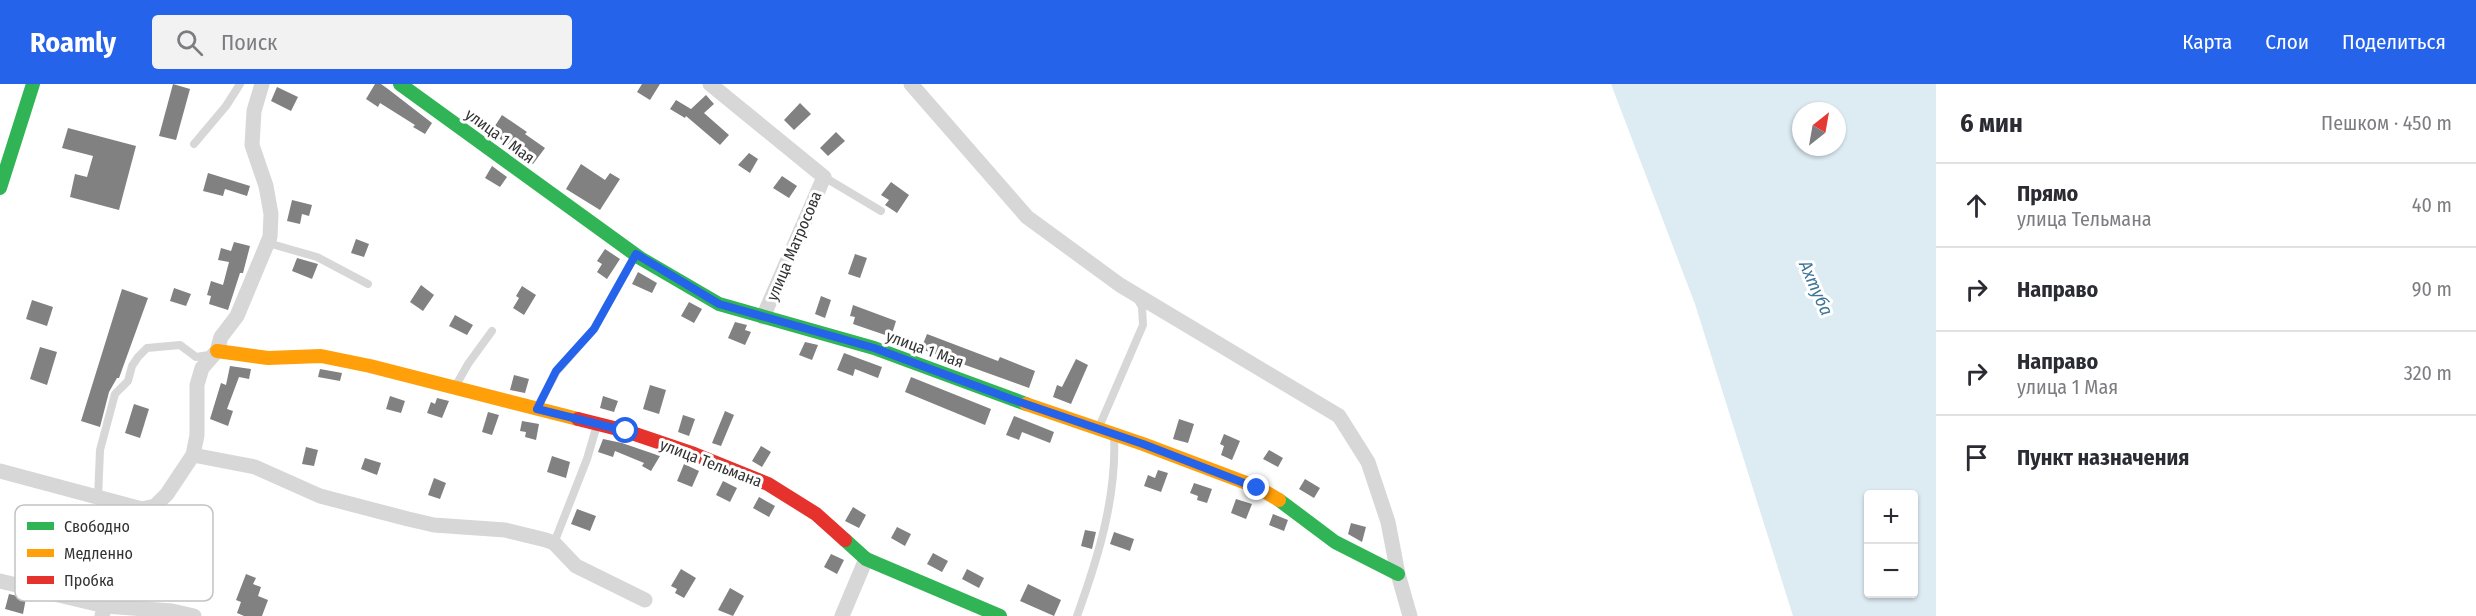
<!DOCTYPE html>
<html lang="ru">
<head>
<meta charset="utf-8">
<style>
  :root { --surface:#fff; --page:#f2f2f3; --text:#2b2b33; --muted:#7c7c81; --line:#e1e1e2; --accent:#2563eb }
  body { margin:0; font-family:"Fira Sans Condensed",sans-serif; background:var(--page); color:var(--text) }
  .controls { position:absolute; right:18px; bottom:18px; display:grid; overflow:hidden; border-radius:6px; box-shadow:0 2px 4px #0004 }
  .controls button { width:54px; height:54px; display:grid; place-items:center; padding:0; border:0; border-bottom:2px solid var(--line); background:var(--surface); color:var(--text); font:30px sans-serif }
  .compass { position:absolute; left:1792px; top:18px; width:54px; height:54px; border-radius:50%; background:var(--surface); box-shadow:0 2px 4px #0004; rotate:31deg }
  .stop { position:absolute; width:18px; height:18px; margin:-14px; border:4px solid #2563eb; border-radius:50%; background:#fff }
  .stop.end { background:#2563eb; border-color:#fff; box-shadow:0 2px 6px #0008 }
  .list { margin:0; padding:0; list-style:none }
  h2 { display:flex; justify-content:space-between; align-items:center; height:78px; margin:0; padding:0 24px; font-size:26px }
  h2 small { font-size:20px; font-weight:400; color:var(--muted) }
  .list li { display:grid; grid-template-columns:39px 1fr auto; gap:18px; align-items:center; box-sizing:border-box; height:84px; padding:0 24px; border-top:2px solid var(--line) }
  .list b { display:block; font-size:22px; white-space:nowrap }
  .list p { margin:0; font-size:20px; white-space:nowrap; color:var(--muted) }
  .list em { font-size:20px; font-style:normal; color:var(--muted) }
  .icon { flex:none; width:33px; height:33px; fill:none; stroke:currentColor; stroke-width:2; stroke-linecap:round; stroke-linejoin:round }
  .map { position:relative; flex:none; width:1936px; height:532px; overflow:hidden }
  header { display:flex; align-items:center; gap:36px; box-sizing:border-box; height:84px; padding:0 30px; background:var(--accent); color:#fff }
  header strong { font-size:28px }
  nav { display:flex; gap:33px; margin-inline-start:auto; font-size:21px }
  .search { width:420px; height:54px; background:var(--page); display:flex; align-items:center; gap:15px; box-sizing:border-box; padding:0 21px; border-radius:6px; color:var(--muted); font-size:22px }
  main { display:flex }
  aside { flex:1; background:var(--surface) }
  .map>svg:first-child { display:block }
  .water { fill:#ddebf3; fill-rule:evenodd }
  .building { fill:#818181 }
  .lines { fill:none; stroke-linecap:round; stroke-linejoin:round }
  .lane { stroke:#d7d7d7; stroke-width:8 }
  .street { stroke:#d7d7d7; stroke-width:15 }
  .fast { stroke:#30b455; stroke-width:14 }
  .slow { stroke:#ff9f0a; stroke-width:14 }
  .jam { stroke:#e5322d; stroke-width:14 }
  .route { stroke:#2563eb; stroke-width:8 }
  .labels { text-anchor:middle; dominant-baseline:central; stroke-width:6; stroke-linejoin:round; paint-order:stroke }
  .street-label { font-size:16px; fill:#333; stroke:#fff }
  .water-label { font-size:18px; font-style:italic; fill:#3f7597; stroke:#fff }
  .key { fill:#fff; stroke:#c2c2c2; stroke-width:1.5 }
  .key-label { font-size:16px; fill:#333 }
</style>
</head>
<body>
<header>
<strong>Roamly</strong>
<div class="search"><svg class="icon" aria-label="search" viewBox="0 0 24 24"><circle cx="10" cy="10" r="6"/><path d="M15 15l6 6"/></svg>Поиск</div>
<nav><a>Карта</a><a>Слои</a><a>Поделиться</a></nav>
</header>
<main>
<div class="map">
<svg width="1936" height="532" viewBox="0 0 1936 532">
  <rect width="100%" height="100%" fill="#fff"/>
  <path class="water" d="M 1611,0 L 1936,0 L 1936,532 L 1793,532 L 1695,220 ZM 1801,27 L 1837,27 L 1837,63 L 1801,63 ZM 1868,410 L 1914,410 L 1914,510 L 1868,510 Z"/>
  <g class="building">
    <polygon points="173,0 190,5 176,56 159,52"/>
    <polygon points="375,0 381,0 388,5 432,39 425,50 413,43 415,41 380,19 378,23 366,15"/>
    <polygon points="642,0 660,0 650,16 637,8"/>
    <polygon points="277,3 298,13 291,27 271,17"/>
    <polygon points="706,11 714,20 704,29 729,51 720,61 686,32 685,34 670,25 676,16 691,25"/>
    <polygon points="800,19 811,30 794,46 784,36"/>
    <polygon points="502,31 527,48 525,50 545,64 533,80 491,48"/>
    <polygon points="68,44 136,62 119,126 70,113 75,90 87,93 93,72 62,64"/>
    <polygon points="836,48 845,57 828,72 820,64"/>
    <polygon points="749,69 758,75 750,89 738,81"/>
    <polygon points="581,80 605,96 610,89 620,95 600,126 566,105"/>
    <polygon points="492,82 507,93 500,103 485,94"/>
    <polygon points="208,89 250,102 247,112 225,105 223,112 203,107"/>
    <polygon points="782,92 797,102 789,114 773,104"/>
    <polygon points="891,98 909,111 897,129 885,121 889,116 881,111"/>
    <polygon points="292,116 312,121 309,132 302,130 300,140 287,137"/>
    <polygon points="356,155 369,160 364,173 351,169"/>
    <polygon points="234,158 250,162 243,189 240,189 228,226 209,220 211,212 207,211 211,197 223,201 229,178 218,176 221,164 231,167"/>
    <polygon points="605,165 620,175 607,195 597,188 602,180 597,177"/>
    <polygon points="855,170 867,174 860,194 848,190"/>
    <polygon points="297,174 318,180 312,195 292,187"/>
    <polygon points="638,188 657,199 652,209 632,200"/>
    <polygon points="421,201 434,211 423,227 410,218"/>
    <polygon points="522,202 536,211 524,231 513,224 519,214 516,212"/>
    <polygon points="174,204 191,210 186,222 170,217"/>
    <polygon points="122,205 148,214 119,294 117,294 109,308 100,343 81,337"/>
    <polygon points="821,212 831,216 825,234 815,230"/>
    <polygon points="32,216 53,223 47,242 26,235"/>
    <polygon points="689,218 702,225 694,239 681,232"/>
    <polygon points="853,221 896,237 891,253 853,240 855,233 850,232"/>
    <polygon points="455,231 473,241 467,251 449,242"/>
    <polygon points="735,238 747,241 745,246 751,248 745,261 728,254"/>
    <polygon points="927,250 998,277 1000,273 1035,287 1029,304 921,265"/>
    <polygon points="805,258 818,261 812,276 799,271"/>
    <polygon points="40,263 57,268 47,301 30,295"/>
    <polygon points="844,269 882,283 878,294 855,285 853,292 837,286"/>
    <polygon points="1076,275 1088,281 1071,320 1053,313 1057,301 1062,303"/>
    <polygon points="230,282 251,285 249,295 239,293 227,325 233,327 228,342 210,335 221,299 226,301"/>
    <polygon points="320,285 342,289 340,297 318,293"/>
    <polygon points="514,291 529,295 525,309 510,306"/>
    <polygon points="911,293 991,325 985,341 905,308"/>
    <polygon points="650,301 666,306 659,330 643,325"/>
    <polygon points="390,312 405,317 401,329 386,325"/>
    <polygon points="603,312 618,317 614,328 600,324"/>
    <polygon points="437,314 449,317 442,334 427,329 431,318 435,320"/>
    <polygon points="134,320 149,325 140,354 125,349"/>
    <polygon points="725,327 734,331 721,362 712,359"/>
    <polygon points="488,328 499,331 492,351 482,348"/>
    <polygon points="683,331 695,335 689,352 678,348"/>
    <polygon points="1014,332 1054,348 1050,359 1022,348 1019,356 1006,351"/>
    <polygon points="1179,335 1194,340 1188,359 1173,355"/>
    <polygon points="522,337 539,340 536,356 525,353 526,348 520,347"/>
    <polygon points="1224,350 1240,357 1232,376 1221,371 1224,362 1220,360"/>
    <polygon points="603,355 622,359 660,372 651,387 642,382 644,379 615,367 613,373 598,368"/>
    <polygon points="761,362 771,368 762,383 752,377"/>
    <polygon points="306,363 318,366 314,382 302,380"/>
    <polygon points="1269,366 1283,374 1278,383 1263,375"/>
    <polygon points="552,372 570,378 566,394 547,388"/>
    <polygon points="365,374 381,379 377,391 361,385"/>
    <polygon points="684,380 699,387 692,403 677,397"/>
    <polygon points="1158,386 1168,389 1161,408 1144,402 1148,391 1155,394"/>
    <polygon points="434,394 446,399 440,415 428,411"/>
    <polygon points="1305,395 1320,404 1314,414 1299,405"/>
    <polygon points="723,397 737,404 730,418 716,411"/>
    <polygon points="1194,399 1212,405 1207,419 1197,416 1198,412 1190,409"/>
    <polygon points="759,413 775,422 769,433 753,424"/>
    <polygon points="1236,415 1252,420 1246,435 1231,429"/>
    <polygon points="853,423 866,431 859,444 845,437"/>
    <polygon points="577,425 596,432 590,447 571,440"/>
    <polygon points="1273,430 1288,436 1284,447 1269,441"/>
    <polygon points="1351,439 1366,443 1362,458 1348,450"/>
    <polygon points="897,443 911,450 905,462 891,454"/>
    <polygon points="1085,446 1096,448 1092,465 1081,462"/>
    <polygon points="1114,448 1134,455 1130,467 1110,460"/>
    <polygon points="933,469 948,477 942,488 927,480"/>
    <polygon points="831,470 844,476 837,490 824,483"/>
    <polygon points="681,485 696,494 684,514 675,509 677,505 671,502"/>
    <polygon points="967,485 984,494 979,504 962,495"/>
    <polygon points="246,490 256,494 253,500 261,503 258,512 268,516 262,532 244,532 237,529 241,518 236,516"/>
    <polygon points="1028,500 1061,516 1054,532 1020,517"/>
    <polygon points="730,504 744,512 733,532 718,526"/>
    <polygon points="9,510 26,514 23,530 5,525"/>
  </g>
  <g class="lines">
    <g class="lane">
      <polyline points="194,60 226,22 240,0"/>
      <polyline points="824,93 881,127"/>
      <polyline points="268,159 317,173 368,200"/>
      <polyline points="455,303 468,280 492,247"/>
      <polyline points="537,323 557,287 594,245 634,173"/>
      <polyline points="1099,343 1143,241 1142,223 1138,216"/>
      <polyline points="98,414 100,366 115,310 128,297 132,282 138,273 147,264 180,261 196,273 209,271"/>
      <polyline points="554,459 587,375 597,341"/>
      <path d="M 1077,532 C 1098,474 1117,413 1114,351"/>
    </g>
    <g class="street">
      <polyline points="710,0 824,93 763,233"/>
      <polyline points="911,0 1027,133 1120,201 1339,332 1368,378 1388,438 1398,490 1410,532"/>
      <polyline points="193,371 255,383 320,412 408,435 434,441 505,446 546,456 554,459 576,482 645,516"/>
      <polyline points="0,387 142,425 155,422 167,410 193,371 197,351 197,301 202,284 217,267 221,253 237,232 270,153 271,130 266,102 252,61 254,27 262,0"/>
      <polyline points="0,497 105,522 102,532"/>
      <polyline points="105,522 172,527 194,532"/>
      <polyline points="842,532 866,475"/>
    </g>
    <g class="fast">
      <polyline points="400,0 640,174 719,220 874,264 1026,320"/>
      <polyline points="0,104 33,0"/>
      <polyline points="1279,416 1335,458 1398,490"/>
      <polyline points="845,456 866,475 1000,532"/>
    </g>
    <g class="slow">
      <polyline points="217,267 268,274 321,272 370,282 578,335"/>
      <polyline points="1026,320 1143,360 1257,403 1279,416"/>
    </g>
    <polyline class="jam" points="578,335 626,347 694,370 768,400 816,430 845,456"/>
  </g>
  <g class="lines">
    <polyline class="route" points="626,347 537,325 556,287 594,245 636,170 719,220 874,264 1011,315 1143,360 1257,404"/>
  </g>
  <g class="labels">
    <g class="street-label">
      <text transform="translate(500 52) rotate(36)">улица 1 Мая</text>
      <text transform="translate(794 162) rotate(-67)">улица Матросова</text>
      <text transform="translate(925 265) rotate(20)">улица 1 Мая</text>
      <text transform="translate(711 379) rotate(21)">улица Тельмана</text>
    </g>
    <g class="water-label">
      <text transform="translate(1816 204) rotate(66)">Ахтуба</text>
    </g>
  </g>
  <rect x="15" y="421" width="198" height="96" rx="9" class="key"/>
  <rect x="27" y="438" width="27" height="8" fill="#30b455"/>
  <rect x="27" y="465" width="27" height="8" fill="#ff9f0a"/>
  <rect x="27" y="492" width="27" height="8" fill="#e5322d"/>
  <g class="key-label">
    <text x="64" y="448">Свободно</text>
    <text x="64" y="475">Медленно</text>
    <text x="64" y="502">Пробка</text>
  </g>
</svg>
<div class="controls">
<button>+</button>
<button>−</button>
</div>
<svg class="compass" viewBox="-18 -18 36 36"><path d="M0-13l5 13h-10z" fill="#e53935"/><path d="M0 13l5-13h-10z" fill="#7c7c81"/></svg>
<div class="stop" style="left:626px;top:347px"></div>
<div class="stop end" style="left:1257px;top:404px"></div>
</div>
<aside>
<h2>6 мин<small>Пешком · 450 m</small></h2>
<ul class="list">
<li><svg class="icon" aria-label="ahead" viewBox="0 0 24 24"><path d="M12 20V5M6 11l6-6 6 6"/></svg><div><b>Прямо</b><p>улица Тельмана</p></div><em>40 m</em></li>
<li><svg class="icon" aria-label="right" viewBox="0 0 24 24"><path d="M7 20v-9h11M14 6l5 5-5 5"/></svg><div><b>Направо</b></div><em>90 m</em></li>
<li><svg class="icon" aria-label="right" viewBox="0 0 24 24"><path d="M7 20v-9h11M14 6l5 5-5 5"/></svg><div><b>Направо</b><p>улица 1 Мая</p></div><em>320 m</em></li>
<li><svg class="icon" aria-label="arrive" viewBox="0 0 24 24"><path d="M6 21V4h12l-3 4 3 4H6"/></svg><div><b>Пункт назначения</b></div></li>
</ul>
</aside>
</main>
</body>
</html>
